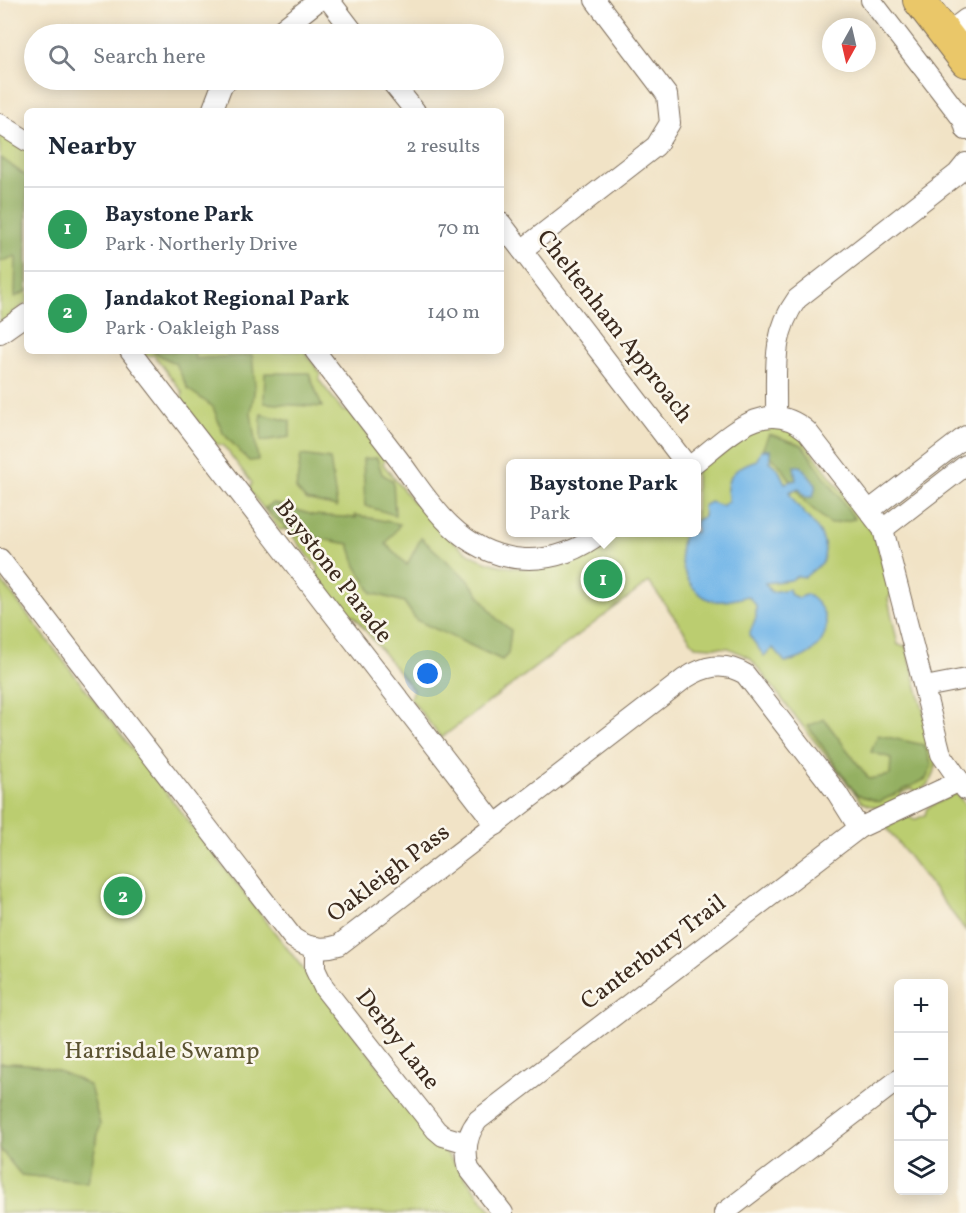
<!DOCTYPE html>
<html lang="en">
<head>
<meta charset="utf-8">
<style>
  :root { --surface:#fff; --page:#f6f6f7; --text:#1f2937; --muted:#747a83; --line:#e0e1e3; --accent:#db2777 }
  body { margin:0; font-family:Vollkorn,serif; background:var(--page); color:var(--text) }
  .controls { position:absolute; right:18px; bottom:18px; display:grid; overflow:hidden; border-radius:9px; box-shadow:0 3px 15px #0003 }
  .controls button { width:54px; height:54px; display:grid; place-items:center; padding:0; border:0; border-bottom:2px solid var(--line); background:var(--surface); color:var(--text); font:30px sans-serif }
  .compass { position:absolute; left:822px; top:18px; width:54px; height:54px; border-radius:50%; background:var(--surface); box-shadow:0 3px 15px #0003; rotate:188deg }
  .you { position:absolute; left:428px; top:674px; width:21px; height:21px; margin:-15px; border:4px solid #fff; border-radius:50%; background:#1a73e8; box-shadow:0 0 0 9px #1a73e833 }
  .badge { display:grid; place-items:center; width:39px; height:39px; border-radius:50%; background:var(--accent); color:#fff; font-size:20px; font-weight:700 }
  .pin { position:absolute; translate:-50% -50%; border:3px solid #fff; box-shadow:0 2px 6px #0006 }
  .popup { position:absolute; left:506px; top:459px; width:195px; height:78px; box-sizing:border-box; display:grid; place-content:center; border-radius:9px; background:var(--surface); filter:drop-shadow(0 2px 4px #0005); font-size:20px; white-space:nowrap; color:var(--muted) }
  .popup b { font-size:22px; color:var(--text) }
  .popup::after { content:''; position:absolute; left:50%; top:100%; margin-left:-12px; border:12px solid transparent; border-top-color:var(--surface) }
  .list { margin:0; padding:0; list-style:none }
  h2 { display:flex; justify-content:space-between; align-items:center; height:78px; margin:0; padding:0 24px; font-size:26px }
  h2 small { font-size:20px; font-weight:400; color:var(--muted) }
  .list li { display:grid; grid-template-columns:39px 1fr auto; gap:18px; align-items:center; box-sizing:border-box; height:84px; padding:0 24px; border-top:2px solid var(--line) }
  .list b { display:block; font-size:22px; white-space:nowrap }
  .list p { margin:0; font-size:20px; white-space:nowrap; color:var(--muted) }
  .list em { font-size:20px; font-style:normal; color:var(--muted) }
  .icon { flex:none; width:33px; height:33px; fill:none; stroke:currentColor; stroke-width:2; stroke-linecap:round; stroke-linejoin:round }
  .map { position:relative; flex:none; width:966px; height:1213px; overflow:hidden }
  .search { position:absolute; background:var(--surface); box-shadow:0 3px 15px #0003; left:24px; top:24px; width:480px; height:66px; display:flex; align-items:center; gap:15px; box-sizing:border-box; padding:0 21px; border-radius:33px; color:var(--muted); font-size:22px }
  .panel { position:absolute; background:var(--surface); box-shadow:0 3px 15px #0003; left:24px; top:108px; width:480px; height:246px; border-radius:9px }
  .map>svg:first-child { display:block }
  .green { fill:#bbcd70; stroke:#7b7c47; stroke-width:1.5 }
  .forest { fill:#94b062; stroke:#686d40; stroke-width:1.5 }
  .water { fill:#72b6e8; stroke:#567083; stroke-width:1.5 }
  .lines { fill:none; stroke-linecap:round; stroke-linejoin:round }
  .minor-casing { stroke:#7b6b59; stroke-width:22 }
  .primary-casing { stroke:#7b6b59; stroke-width:34 }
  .minor { stroke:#fff; stroke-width:20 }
  .primary { stroke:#eac769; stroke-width:32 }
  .labels { text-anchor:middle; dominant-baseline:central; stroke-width:5; stroke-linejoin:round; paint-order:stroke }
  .street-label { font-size:24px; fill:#3b2a1e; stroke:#fbf7ec }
  .park-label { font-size:24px; fill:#5b5332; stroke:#fbf7ec }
</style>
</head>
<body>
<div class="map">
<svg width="966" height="1213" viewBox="0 0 966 1213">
  <rect width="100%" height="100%" fill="#fbf7ec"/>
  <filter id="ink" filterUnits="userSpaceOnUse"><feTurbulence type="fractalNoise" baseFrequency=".0167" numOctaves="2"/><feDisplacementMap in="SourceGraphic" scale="12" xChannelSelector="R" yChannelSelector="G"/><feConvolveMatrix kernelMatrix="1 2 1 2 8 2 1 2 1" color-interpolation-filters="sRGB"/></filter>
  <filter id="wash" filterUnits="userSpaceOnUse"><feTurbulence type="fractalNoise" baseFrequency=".008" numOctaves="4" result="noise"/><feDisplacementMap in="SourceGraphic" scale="24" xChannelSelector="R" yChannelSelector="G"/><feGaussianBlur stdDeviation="1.35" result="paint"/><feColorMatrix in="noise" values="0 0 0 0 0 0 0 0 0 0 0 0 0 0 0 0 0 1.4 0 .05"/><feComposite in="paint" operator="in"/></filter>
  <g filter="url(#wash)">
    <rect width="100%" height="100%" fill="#f1e3c6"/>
    <g class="green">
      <polygon points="0,130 27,147 27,302 0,324"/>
      <path d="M 143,351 L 304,351 L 321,374 L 319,380 L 343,411 L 350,412 L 386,456 L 383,464 L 413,502 L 420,501 C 433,517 444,534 460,547 C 492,572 547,575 583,555 C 594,550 602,537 613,533 C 622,529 682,533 696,532 L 696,470 C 719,453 756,414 787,429 C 793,431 798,437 803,440 L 874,534 L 892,593 L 888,599 L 898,645 L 906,646 L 936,758 C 936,775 932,784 917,792 L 912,789 L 901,793 L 899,801 C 883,807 875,811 861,801 L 750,658 L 729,648 L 695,646 L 649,582 L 441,738 L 410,698 L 413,690 L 354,616 L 345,613 L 316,575 L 318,568 L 287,529 L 280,530 L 249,490 L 252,483 L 223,445 L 215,444 L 181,401 L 183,393 L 154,355 L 146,356 Z"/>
      <polygon points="0,579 493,1213 0,1213"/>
      <polygon points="956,793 966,806 966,931 886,827 908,816 914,820 925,815 927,808"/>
    </g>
    <g class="forest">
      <polygon points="0,157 27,177 27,291 15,297 16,256 0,262"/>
      <polygon points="152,351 194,351 195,359 252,355 255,386 251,413 258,460 249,461 223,433 213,407 188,389 176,364"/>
      <polygon points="265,373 309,373 322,407 264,403"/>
      <polygon points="261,414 290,421 290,437 261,441"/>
      <polygon points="769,434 802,445 855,519 830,524 805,502 783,469 763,448"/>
      <polygon points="301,455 330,459 337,507 306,500 296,489"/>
      <polygon points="377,458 382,474 393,481 395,515 365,506 363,459"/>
      <polygon points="273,503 313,515 356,518 355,515 400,524 386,544 407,565 421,538 468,580 497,619 511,630 508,654 502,660 416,620 404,602 372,593 356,566 349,544 293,534 265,508"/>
      <polygon points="824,719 869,779 890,775 891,758 871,752 878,735 924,745 932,765 926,779 879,802 856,794 808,726"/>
      <path d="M 0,1063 C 39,1063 56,1067 90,1086 L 100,1124 L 88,1182 L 21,1175 L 0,1149 Z"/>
    </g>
    <path class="water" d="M 761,450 L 770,450 L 770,462 L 778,469 L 785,483 L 796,480 L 794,466 L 801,466 L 816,485 L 813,497 L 805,497 L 799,488 L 789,492 C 800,518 833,529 823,562 L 805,577 L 797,576 L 791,580 L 765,583 L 771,592 L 789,589 L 791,595 L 799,598 L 807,594 C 843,619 824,657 785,662 L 773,648 L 764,656 L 749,635 L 756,617 L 756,605 L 748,596 C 735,599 718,605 706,598 C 685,587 674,553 685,533 L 696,532 L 696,521 L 704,516 L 703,506 L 710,502 L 722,506 L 728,501 C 729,497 728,494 727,491 C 726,473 743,464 757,460 Z"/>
  </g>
  <g filter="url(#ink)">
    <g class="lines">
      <defs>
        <g id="minor">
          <polyline points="329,0 355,34"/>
          <polyline points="871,0 963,120 966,130"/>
          <polyline points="276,34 319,0"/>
          <polyline points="945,35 966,19"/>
          <polyline points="390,80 415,111"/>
          <polyline points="212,111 222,85 228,80"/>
          <polyline points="0,124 27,141"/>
          <polyline points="501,223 686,464"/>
          <polyline points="522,250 656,146 670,123 667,95 595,0"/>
          <polyline points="0,333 27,314"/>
          <polyline points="130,351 496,825"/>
          <path d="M 315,351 C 342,386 369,421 396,456 C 413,478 429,505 450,525 C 494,568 554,570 602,532"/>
          <path d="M 776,417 C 777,373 770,336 797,299 L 957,174 L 966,163"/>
          <path d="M 693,464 C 727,438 765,394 807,431 L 883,529 L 941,754 L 966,790"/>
          <polyline points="870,510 966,436"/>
          <polyline points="883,529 966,465"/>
          <path d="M 0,559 L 293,938 C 307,948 323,950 339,945 L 684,679 C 704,666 723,661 745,674 L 837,793 L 859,828"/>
          <polyline points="925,687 966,679"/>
          <polyline points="315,947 315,969 324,988 436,1130 443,1136 467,1143"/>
          <path d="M 503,1213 L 469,1169 C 464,1151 466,1135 478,1120 L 859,828 L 960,781"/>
          <polyline points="724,1213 898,1080"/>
        </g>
        <polyline id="primary" points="919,0 966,61"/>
      </defs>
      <use href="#minor" class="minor-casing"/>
      <use href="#primary" class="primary-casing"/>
      <use href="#minor" class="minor"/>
      <use href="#primary" class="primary"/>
    </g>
  </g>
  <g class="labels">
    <g class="street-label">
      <text transform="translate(614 327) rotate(52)">Cheltenham Approach</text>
      <text transform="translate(333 572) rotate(52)">Baystone Parade</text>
      <text transform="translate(389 874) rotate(-37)">Oakleigh Pass</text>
      <text transform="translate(654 953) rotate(-37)">Canterbury Trail</text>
      <text transform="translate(397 1040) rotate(52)">Derby Lane</text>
    </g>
    <g class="park-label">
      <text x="162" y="1052">Harrisdale Swamp</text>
    </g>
  </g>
</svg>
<div class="controls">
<button>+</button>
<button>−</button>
<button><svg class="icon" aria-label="locate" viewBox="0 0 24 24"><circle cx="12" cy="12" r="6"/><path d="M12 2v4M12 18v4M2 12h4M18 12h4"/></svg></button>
<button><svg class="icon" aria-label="layers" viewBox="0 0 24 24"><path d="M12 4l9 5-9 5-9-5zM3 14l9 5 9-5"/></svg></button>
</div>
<svg class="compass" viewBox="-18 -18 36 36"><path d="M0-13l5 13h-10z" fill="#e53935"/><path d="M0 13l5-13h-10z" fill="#747a83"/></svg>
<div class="you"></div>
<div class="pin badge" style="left:603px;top:579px;background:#2e9e5b">1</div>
<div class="popup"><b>Baystone Park</b>Park</div>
<div class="pin badge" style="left:123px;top:896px;background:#2e9e5b">2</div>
<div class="search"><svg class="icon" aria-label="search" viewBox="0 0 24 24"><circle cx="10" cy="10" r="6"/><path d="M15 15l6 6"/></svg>Search here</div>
<section class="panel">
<h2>Nearby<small>2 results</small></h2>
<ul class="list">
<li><span class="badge" style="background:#2e9e5b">1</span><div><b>Baystone Park</b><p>Park · Northerly Drive</p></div><em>70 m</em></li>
<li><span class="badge" style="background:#2e9e5b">2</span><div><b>Jandakot Regional Park</b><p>Park · Oakleigh Pass</p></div><em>140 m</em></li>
</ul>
</section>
</div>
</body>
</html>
